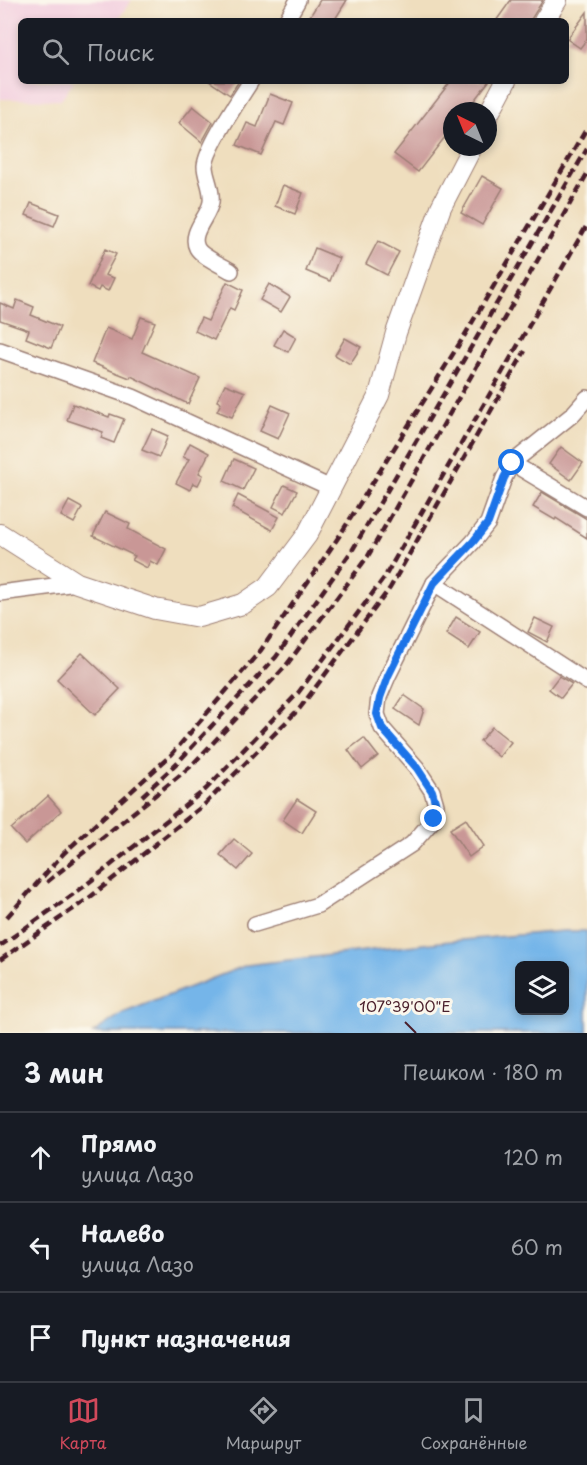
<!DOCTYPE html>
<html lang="ru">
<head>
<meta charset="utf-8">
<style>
  :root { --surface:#171b24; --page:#242831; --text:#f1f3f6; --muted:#9ea1a6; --line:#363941; --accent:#d1495b }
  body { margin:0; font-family:"Playpen Sans",sans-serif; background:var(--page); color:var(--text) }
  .controls { position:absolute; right:18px; bottom:18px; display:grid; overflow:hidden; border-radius:9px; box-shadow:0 3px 9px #0003 }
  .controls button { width:54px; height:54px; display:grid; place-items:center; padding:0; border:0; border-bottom:2px solid var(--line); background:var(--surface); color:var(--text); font:30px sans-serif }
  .compass { position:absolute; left:443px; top:102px; width:54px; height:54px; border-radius:50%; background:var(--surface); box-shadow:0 3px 9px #0003; rotate:317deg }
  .stop { position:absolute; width:18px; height:18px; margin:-14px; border:4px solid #1a73e8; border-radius:50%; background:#fff }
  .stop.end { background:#1a73e8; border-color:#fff; box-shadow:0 2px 6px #0008 }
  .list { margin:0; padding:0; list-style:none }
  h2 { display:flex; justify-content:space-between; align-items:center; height:78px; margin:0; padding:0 24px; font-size:26px }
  h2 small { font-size:20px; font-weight:400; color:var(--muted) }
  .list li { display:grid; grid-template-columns:39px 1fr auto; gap:18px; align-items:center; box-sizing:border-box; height:90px; padding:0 24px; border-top:2px solid var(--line) }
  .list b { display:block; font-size:22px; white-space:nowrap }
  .list p { margin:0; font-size:20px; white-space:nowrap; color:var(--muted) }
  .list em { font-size:20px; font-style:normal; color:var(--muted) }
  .icon { flex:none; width:33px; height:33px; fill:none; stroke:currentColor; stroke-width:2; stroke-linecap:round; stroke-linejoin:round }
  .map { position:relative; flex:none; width:587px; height:1033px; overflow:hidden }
  .search { position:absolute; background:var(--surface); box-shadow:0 3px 9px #0003; left:18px; right:18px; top:18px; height:66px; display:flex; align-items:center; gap:15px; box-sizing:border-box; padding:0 21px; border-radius:9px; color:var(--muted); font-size:22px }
  .sheet { height:348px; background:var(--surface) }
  nav { display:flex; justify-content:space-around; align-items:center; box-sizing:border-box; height:84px; border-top:2px solid var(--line); background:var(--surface); font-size:16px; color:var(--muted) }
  nav a { display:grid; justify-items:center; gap:3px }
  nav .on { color:var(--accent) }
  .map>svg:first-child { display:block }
  .built { fill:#f3cfdf }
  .water { fill:#75b5e9; stroke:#606a8a; stroke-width:1.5; fill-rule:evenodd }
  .building { fill:#c99796 }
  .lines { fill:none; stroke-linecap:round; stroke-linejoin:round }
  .minor-casing { stroke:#9c7e74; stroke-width:18 }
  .tertiary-casing { stroke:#9c7e74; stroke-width:22 }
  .minor { stroke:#fff; stroke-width:15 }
  .tertiary { stroke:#fff; stroke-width:20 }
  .rail { stroke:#4a1f2b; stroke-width:4.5; stroke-dasharray:9 4.5; stroke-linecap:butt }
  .route { stroke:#1a73e8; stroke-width:8 }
  .ticks { fill:none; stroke:#4a1f2b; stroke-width:2 }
  .ticks-label { font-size:15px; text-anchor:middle; fill:#4a1f2b; stroke:#fbf7ec; stroke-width:6; stroke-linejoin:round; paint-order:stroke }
</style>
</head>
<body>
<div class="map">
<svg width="587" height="1033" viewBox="0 0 587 1033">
  <rect width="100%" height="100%" fill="#fbf7ec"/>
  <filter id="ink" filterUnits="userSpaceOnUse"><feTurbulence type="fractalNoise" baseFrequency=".0167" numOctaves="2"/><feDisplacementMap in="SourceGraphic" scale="12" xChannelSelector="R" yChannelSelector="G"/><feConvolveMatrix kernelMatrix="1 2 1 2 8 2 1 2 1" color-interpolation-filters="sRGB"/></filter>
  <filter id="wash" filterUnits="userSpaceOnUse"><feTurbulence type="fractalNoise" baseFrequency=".008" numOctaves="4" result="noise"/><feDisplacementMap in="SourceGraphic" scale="24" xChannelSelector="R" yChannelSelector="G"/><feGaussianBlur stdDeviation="1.35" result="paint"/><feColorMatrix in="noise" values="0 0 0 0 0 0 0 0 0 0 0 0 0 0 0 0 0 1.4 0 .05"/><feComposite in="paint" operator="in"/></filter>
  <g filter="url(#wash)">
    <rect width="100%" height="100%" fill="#efdebe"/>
    <polygon class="built" points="0,0 132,0 117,21 21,21 21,81 74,81 61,100 0,99"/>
    <path class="water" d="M 563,931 L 587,931 L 587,1033 L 93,1033 L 123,1013 L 247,965 L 441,942 ZM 520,966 L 564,966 L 564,1010 L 520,1010 Z"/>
    <g id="blocks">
      <g class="building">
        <polygon points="320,0 347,0 334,21 307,21"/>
        <polygon points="511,0 543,0 530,21 496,21"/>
        <polygon points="587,12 587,39 580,48 567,39"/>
        <polygon points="209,81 239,81 230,95"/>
        <polygon points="451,81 489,81 466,111 452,111 452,128 418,172 394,154"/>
        <polygon points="270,94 293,103 284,125 276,122 261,155 237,145 247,123 257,127"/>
        <polygon points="193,106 213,122 202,142 179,123"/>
        <polygon points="482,176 503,188 482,225 461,213"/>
        <polygon points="283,185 303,193 295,214 275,206"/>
        <polygon points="31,203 59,214 54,226 26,215"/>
        <polygon points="378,241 399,252 387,275 366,264"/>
        <polygon points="315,248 339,258 330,281 306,271"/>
        <polygon points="105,249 116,254 105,275 114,278 108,291 100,287 98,291 88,286"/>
        <polygon points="227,282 243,290 234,310 230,308 214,340 195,331 201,318 208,321"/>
        <polygon points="269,284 290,297 281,312 260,300"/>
        <polygon points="17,300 34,307 31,315 60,327 51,348 26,338 29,330 0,320 0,303 14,309"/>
        <polygon points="141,317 155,322 142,352 200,378 188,404 131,376 130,378 92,363 106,328 132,339"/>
        <polygon points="283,329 296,337 288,352 274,345"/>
        <polygon points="345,338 361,347 350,364 335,355"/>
        <polygon points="225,384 245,392 232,417 217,411 221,403 217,401"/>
        <polygon points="73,404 109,417 110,414 124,419 114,443 101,438 103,432 67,420"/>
        <polygon points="272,405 290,413 278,439 260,431"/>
        <polygon points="152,429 168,436 159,457 142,450"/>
        <polygon points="190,443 209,453 199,473 203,475 198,485 193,483 190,490 176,483 189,459 183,457"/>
        <polygon points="561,447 583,463 571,480 549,464"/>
        <polygon points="234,459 254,468 243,490 224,481"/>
        <polygon points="284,485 297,491 285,513 273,507"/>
        <polygon points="542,492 587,519 587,538 556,518 555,520 533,507"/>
        <polygon points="238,495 279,517 272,530 232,508"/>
        <polygon points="69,501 82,508 74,523 61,516"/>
        <polygon points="105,512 130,524 128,529 166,549 158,565 150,561 147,568 132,560 135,556 93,536"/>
        <polygon points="456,617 480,632 469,649 446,634"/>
        <polygon points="535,618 554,627 547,642 528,632"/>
        <polygon points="82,653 120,689 95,715 57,679"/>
        <polygon points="559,676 572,684 561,698 549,689"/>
        <polygon points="404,695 424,709 419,725 395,709"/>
        <polygon points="492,727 511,742 499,757 480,741"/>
        <polygon points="364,738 378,756 362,769 348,750"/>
        <polygon points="48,796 61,811 25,844 11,829"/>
        <polygon points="297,799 316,811 302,833 283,820"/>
        <polygon points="466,819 484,846 469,857 450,829"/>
        <polygon points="234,839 252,854 238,870 220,855"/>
      </g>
    </g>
  </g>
  <g filter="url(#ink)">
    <use href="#blocks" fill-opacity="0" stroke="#9c7e74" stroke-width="1.5"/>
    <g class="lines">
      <defs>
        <g id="minor">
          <polyline points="286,21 298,0"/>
          <path d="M 231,271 C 223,266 201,256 197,248 C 189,233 209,216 211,202 C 213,189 205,177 205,166 C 207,146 239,100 251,81"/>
          <polyline points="0,350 133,397 331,488"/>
          <polyline points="512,463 587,508"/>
          <polyline points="434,583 587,682"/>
          <polyline points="0,593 77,583"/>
          <polyline points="255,924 318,905 412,844 434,819 436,805 432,791 417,768 382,728 377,714 379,697 388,676 434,583 473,542 488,523 504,478 512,463 572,415 587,398"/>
        </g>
        <g id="tertiary">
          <polyline points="544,21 557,0"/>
          <polyline points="488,115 506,81"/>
          <polyline points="0,534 77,583 155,609 199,617 243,604 268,587 307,535 379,395 396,333 441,207 472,147"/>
        </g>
      </defs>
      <use href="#minor" class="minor-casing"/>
      <use href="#tertiary" class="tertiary-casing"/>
      <use href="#minor" class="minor"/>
      <use href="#tertiary" class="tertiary"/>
      <g class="rail">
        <polyline points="142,796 179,761 276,657 353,549 587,149"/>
        <polyline points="47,882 190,767 285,667 368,556 587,174"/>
        <polyline points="7,917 64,853 172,754 261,650 340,535 463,338 587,128"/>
        <polyline points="0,946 82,888 206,789 298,693 384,578 587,225"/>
        <polyline points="0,960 89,898 205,804 300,708 390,588 525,351"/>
      </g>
    </g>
  </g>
  <g class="lines" filter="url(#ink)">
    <polyline class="route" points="434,819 436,805 432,791 417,768 382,728 377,714 380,698 388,676 434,583 473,542 488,523 504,478 512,463"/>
  </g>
  <path class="ticks" d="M 405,1022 L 416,1033"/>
  <g class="ticks-label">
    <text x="405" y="1012">107°39'00"E</text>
  </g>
</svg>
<div class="controls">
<button><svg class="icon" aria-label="layers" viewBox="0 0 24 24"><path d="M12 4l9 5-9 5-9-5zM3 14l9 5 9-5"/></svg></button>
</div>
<svg class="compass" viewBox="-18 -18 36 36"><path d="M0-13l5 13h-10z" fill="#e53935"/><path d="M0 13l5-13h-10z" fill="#9ea1a6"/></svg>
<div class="stop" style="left:512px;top:463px"></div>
<div class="stop end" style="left:434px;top:819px"></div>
<div class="search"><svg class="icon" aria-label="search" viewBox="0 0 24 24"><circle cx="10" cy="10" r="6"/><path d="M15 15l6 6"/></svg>Поиск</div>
</div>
<section class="sheet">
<h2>3 мин<small>Пешком · 180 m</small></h2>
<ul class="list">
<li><svg class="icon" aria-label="ahead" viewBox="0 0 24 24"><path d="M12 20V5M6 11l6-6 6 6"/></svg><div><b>Прямо</b><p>улица Лазо</p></div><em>120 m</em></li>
<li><svg class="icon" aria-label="left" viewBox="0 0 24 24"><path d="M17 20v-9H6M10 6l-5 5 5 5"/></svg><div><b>Налево</b><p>улица Лазо</p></div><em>60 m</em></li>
<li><svg class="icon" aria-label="arrive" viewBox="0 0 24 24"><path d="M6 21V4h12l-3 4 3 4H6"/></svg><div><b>Пункт назначения</b></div></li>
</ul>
</section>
<nav>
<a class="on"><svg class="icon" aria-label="map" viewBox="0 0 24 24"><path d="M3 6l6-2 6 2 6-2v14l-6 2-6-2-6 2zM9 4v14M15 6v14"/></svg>Карта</a>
<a><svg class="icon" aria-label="directions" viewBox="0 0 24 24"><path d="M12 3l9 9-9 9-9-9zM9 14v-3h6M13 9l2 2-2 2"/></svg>Маршрут</a>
<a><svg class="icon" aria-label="saved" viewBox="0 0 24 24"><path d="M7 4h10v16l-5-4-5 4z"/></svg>Сохранённые</a>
</nav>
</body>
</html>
